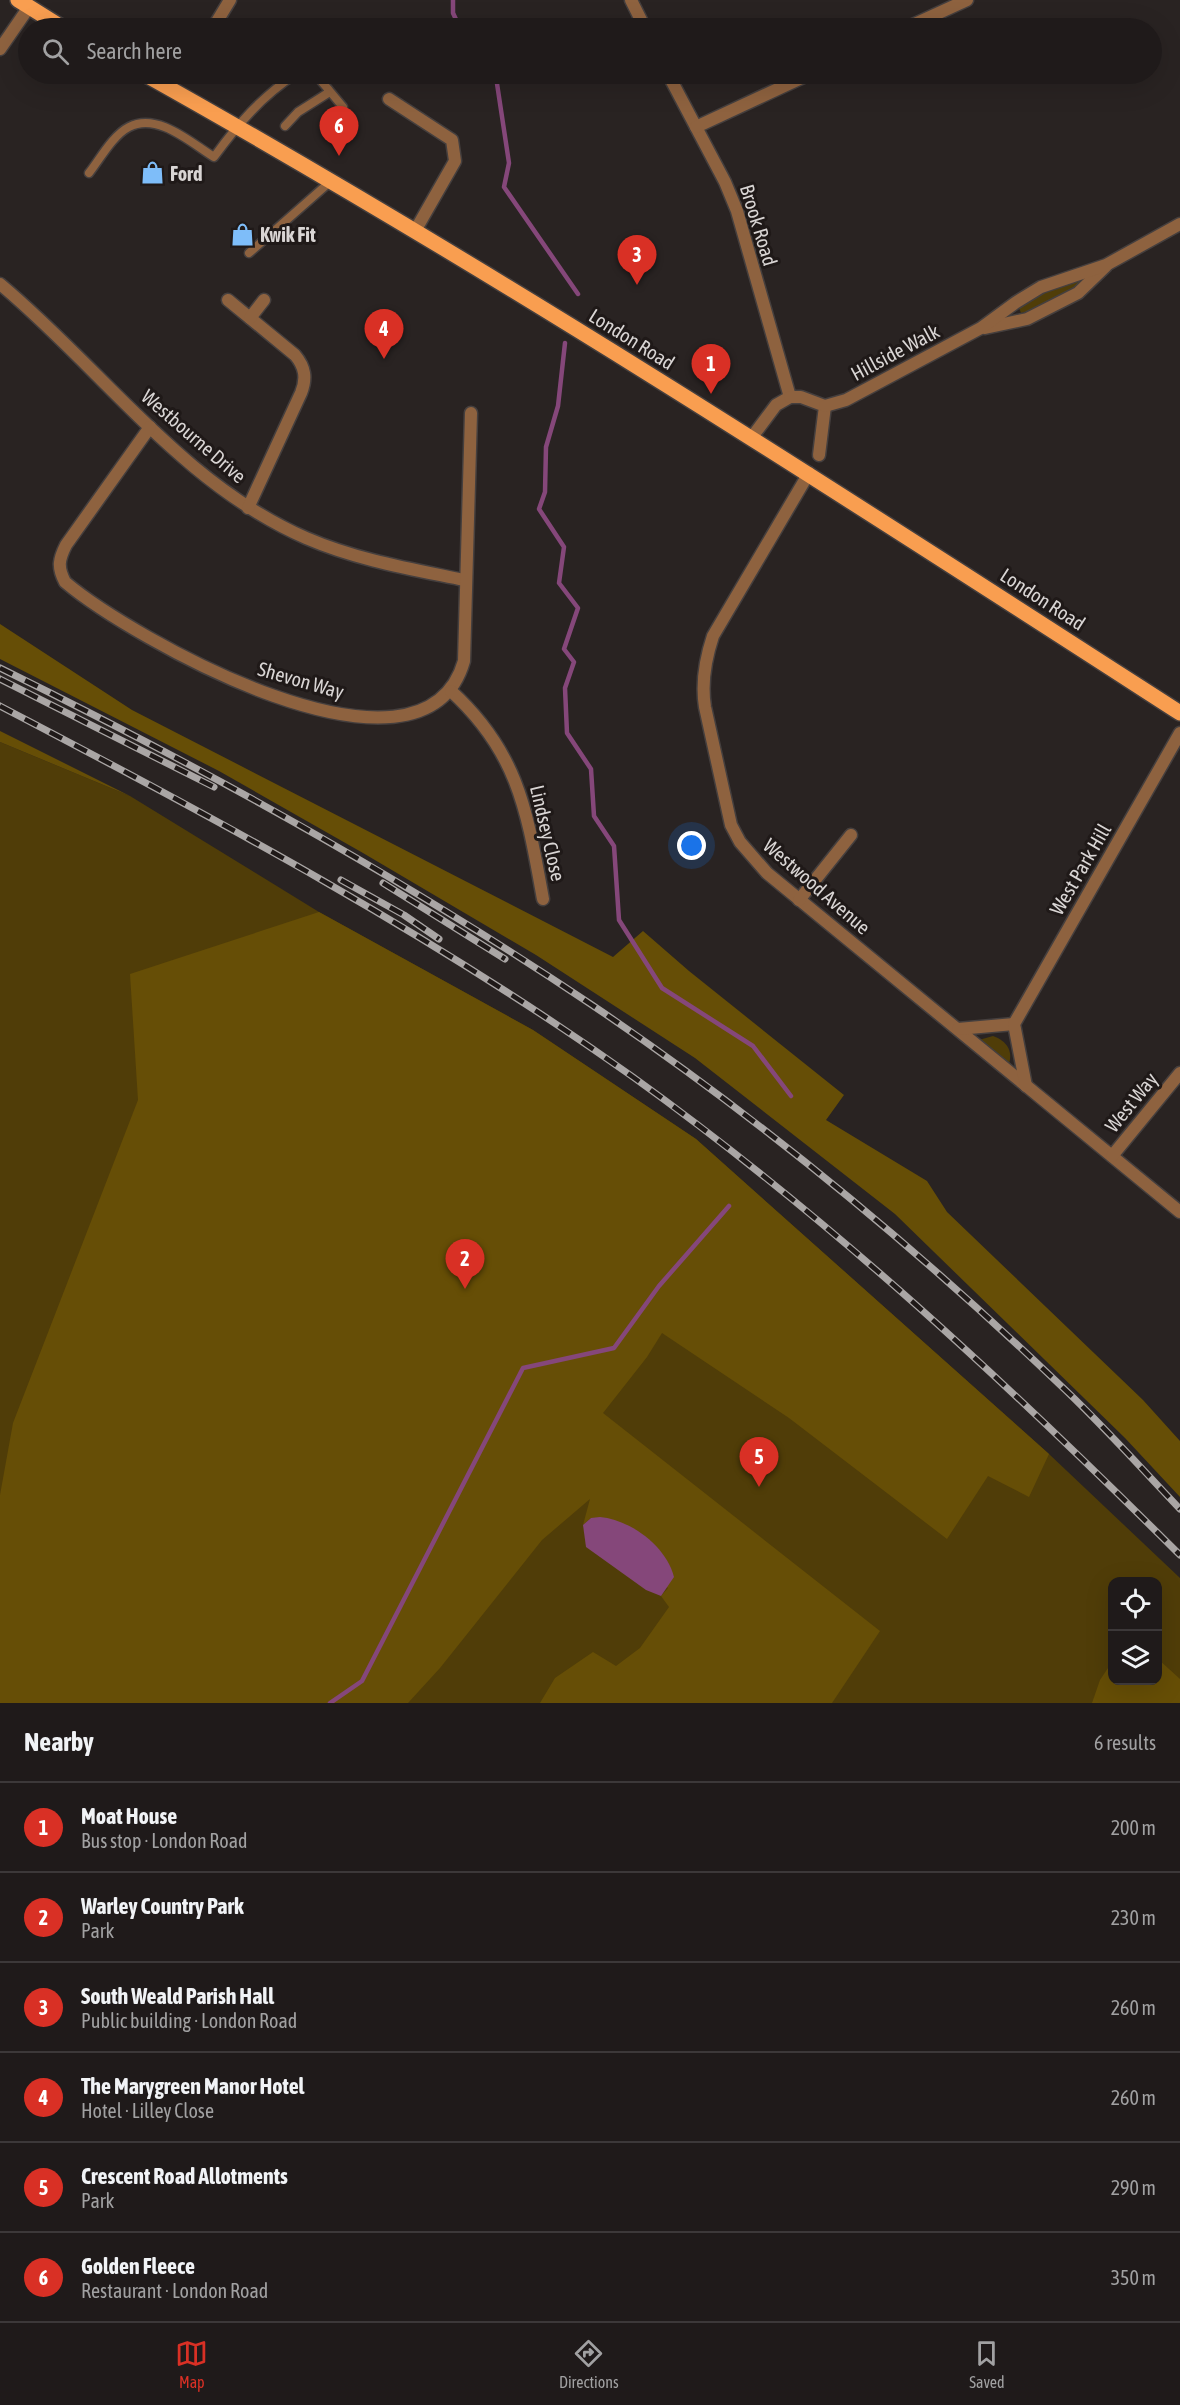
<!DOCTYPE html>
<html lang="en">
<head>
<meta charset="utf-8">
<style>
  :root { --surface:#1f1a1a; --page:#2c2727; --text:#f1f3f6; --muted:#a1a1a2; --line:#3c3839; --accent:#d93025 }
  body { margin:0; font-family:"Asap Condensed",sans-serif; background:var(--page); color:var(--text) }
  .controls { position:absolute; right:18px; bottom:18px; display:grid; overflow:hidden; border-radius:12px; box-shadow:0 6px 24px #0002 }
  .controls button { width:54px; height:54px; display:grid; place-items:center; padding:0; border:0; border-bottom:2px solid var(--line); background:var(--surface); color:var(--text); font:30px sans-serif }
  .you { position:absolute; left:692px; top:846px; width:21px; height:21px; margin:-15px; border:4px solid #fff; border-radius:50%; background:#1a73e8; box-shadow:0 0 0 9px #1a73e833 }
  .badge { display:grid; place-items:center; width:39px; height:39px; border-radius:50%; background:var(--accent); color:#fff; font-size:20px; font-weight:700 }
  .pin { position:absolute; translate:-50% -50px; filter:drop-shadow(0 2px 3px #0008) }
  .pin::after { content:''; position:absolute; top:32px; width:21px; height:18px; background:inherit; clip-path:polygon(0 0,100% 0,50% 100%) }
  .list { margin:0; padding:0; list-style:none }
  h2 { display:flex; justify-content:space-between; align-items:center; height:78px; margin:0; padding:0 24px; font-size:26px }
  h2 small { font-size:20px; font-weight:400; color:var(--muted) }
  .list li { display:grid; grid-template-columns:39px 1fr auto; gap:18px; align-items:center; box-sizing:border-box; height:90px; padding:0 24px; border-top:2px solid var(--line) }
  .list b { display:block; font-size:22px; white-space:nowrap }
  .list p { margin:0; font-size:20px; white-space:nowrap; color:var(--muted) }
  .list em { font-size:20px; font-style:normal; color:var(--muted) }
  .icon { flex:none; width:33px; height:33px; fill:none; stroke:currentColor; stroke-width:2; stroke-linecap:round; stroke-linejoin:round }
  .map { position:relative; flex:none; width:1180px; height:1703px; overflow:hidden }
  .search { position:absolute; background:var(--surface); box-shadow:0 6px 24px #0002; left:18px; right:18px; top:18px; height:66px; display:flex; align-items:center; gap:15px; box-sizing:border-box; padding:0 21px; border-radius:33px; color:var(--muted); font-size:22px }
  .sheet { height:618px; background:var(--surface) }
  nav { display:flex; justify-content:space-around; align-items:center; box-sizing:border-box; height:84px; border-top:2px solid var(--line); background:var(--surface); font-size:16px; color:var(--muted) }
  nav a { display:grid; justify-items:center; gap:3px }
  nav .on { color:var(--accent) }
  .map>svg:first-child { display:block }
  .green { fill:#503d08; fill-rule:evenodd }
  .forest { fill:#664e06 }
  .water { fill:#85477a }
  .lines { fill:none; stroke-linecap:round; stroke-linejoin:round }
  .stream { stroke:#85477a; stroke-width:4.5 }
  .service-casing { stroke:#453f3e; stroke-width:11 }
  .minor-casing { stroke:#453f3e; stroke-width:15 }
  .tertiary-casing { stroke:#453f3e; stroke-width:15 }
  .primary-casing { stroke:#453f3e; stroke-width:18 }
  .service { stroke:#8e623f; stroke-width:8 }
  .minor { stroke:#8e623f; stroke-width:12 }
  .tertiary { stroke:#8e623f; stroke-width:12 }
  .primary { stroke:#f99e50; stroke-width:15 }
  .rail-casing { stroke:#aaa6a5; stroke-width:7 }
  .rail { stroke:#1f1918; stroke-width:4.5; stroke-dasharray:14; stroke-linecap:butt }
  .labels { text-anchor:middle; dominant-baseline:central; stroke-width:6; stroke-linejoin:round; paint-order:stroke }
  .poi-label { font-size:20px; font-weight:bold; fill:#d9d5d4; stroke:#1f1918; text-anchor:start }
  .street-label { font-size:20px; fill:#d9d5d4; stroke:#1f1918 }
</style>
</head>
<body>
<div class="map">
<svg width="1180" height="1703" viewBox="0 0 1180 1703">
  <rect width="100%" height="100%" fill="#292322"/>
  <g class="green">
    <path d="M 1090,277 C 1070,294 1047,306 1021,313 L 1019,308 C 1041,291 1062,279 1090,277 Z"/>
    <path d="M 0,742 L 130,796 L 319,912 L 533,1030 L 696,1139 L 1049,1454 L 1180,1578 L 1180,1703 L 0,1703 ZM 1112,1582 L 1158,1582 L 1158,1680 L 1112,1680 Z"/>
    <path d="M 993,1036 C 1007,1041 1013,1051 1009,1064 L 979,1040 Z"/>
  </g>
  <g class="forest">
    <polygon points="0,624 132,710 613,957 643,931 689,971 844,1095 826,1120 927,1181 947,1212 1143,1400 1180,1441 1180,1497 1125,1438 895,1214 695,1058 536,955 363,853 219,771 0,659"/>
    <polygon points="0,731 130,796 0,742"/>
    <polygon points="319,912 533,1030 696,1139 1049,1454 1029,1497 988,1476 947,1539 789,1418 662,1333 647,1357 603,1413 880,1631 832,1703 540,1703 555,1678 593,1652 616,1666 640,1648 669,1607 661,1596 668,1588 591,1518 583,1525 590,1499 542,1540 440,1668 408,1703 0,1703 0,1495 13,1423 138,1100 130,974"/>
    <polygon points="1158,1659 1180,1679 1180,1703 1092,1703 1100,1680 1112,1662 1112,1680 1158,1680"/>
  </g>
  <path class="water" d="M 600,1517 C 631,1520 666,1546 674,1577 L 661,1596 L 646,1590 L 586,1547 L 583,1525 L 591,1518 Z"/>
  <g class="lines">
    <g class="stream">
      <polyline points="453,0 453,13 460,28"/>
      <polyline points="490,74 496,77 509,163 504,187 578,294"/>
      <polyline points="565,343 558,406 546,447 545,492 539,509 564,547 559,583 578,608 564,649 574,662 565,688 567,733 591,769 594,816 614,846 619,920 662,988 753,1046 791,1096"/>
      <polyline points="330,1703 362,1681 523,1368 614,1348 659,1286 729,1206"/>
    </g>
    <defs>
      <g id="service">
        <polyline points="328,89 343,107"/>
        <polyline points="285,126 298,112 328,93 328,89 315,74"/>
        <path d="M 89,173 C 100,159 113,135 129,127 C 158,112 191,143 214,157 C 238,124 262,96 296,74"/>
        <polyline points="249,253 331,181"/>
      </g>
      <g id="minor">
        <polyline points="631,0 645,28"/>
        <polyline points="213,28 230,0"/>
        <polyline points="906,28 967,0"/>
        <polyline points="668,74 725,182 737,211 790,397 776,405 752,437"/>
        <polyline points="389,99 452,140 455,161 415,231"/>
        <polyline points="696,127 810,74"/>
        <path d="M 0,284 C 102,369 182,484 306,538 C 357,560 411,569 464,580"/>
        <path d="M 228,300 L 295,355 C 305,367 307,378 301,393 L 248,508"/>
        <polyline points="250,318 264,300"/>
        <polyline points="985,328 1027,319 1078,293 1106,266"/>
        <polyline points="790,397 801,397 825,406 819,455"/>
        <polyline points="825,406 846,400 981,328 1015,303 1041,287 1106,265 1180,224"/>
        <path d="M 150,427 L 66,545 C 59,559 57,567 65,582 C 130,637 423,804 464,661 L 471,413"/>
        <path d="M 809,473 L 713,636 C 705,660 701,682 705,707 L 731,825 L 740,842 L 767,873 L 1180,1212"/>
        <path d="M 451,691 C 519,753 527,812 543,899"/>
        <polyline points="799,900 851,835"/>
        <polyline points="958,1029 1014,1024"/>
        <polyline points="1026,1086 1014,1024 1180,733"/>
        <polyline points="1112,1156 1180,1073"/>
      </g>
      <polyline id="tertiary" points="0,49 29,7"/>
      <g id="primary">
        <polyline points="18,0 63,28"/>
        <path d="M 144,74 C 498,272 839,493 1180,713"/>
      </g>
    </defs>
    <use href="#service" class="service-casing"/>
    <use href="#minor" class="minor-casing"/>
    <use href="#tertiary" class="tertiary-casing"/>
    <use href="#primary" class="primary-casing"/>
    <use href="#service" class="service"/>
    <use href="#minor" class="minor"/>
    <use href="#tertiary" class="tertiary"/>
    <use href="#primary" class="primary"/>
    <defs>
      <g id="rail">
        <path d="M 0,668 C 204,768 403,878 592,1005 C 758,1117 913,1245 1058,1383 C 1101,1423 1140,1467 1180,1509"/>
        <polyline points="0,679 214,787"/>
        <path d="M 0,706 C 217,819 433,935 633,1077 C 831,1219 1008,1384 1180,1555"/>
        <polyline points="341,880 404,915 439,939"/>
        <polyline points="383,883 505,959"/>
      </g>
    </defs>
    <use href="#rail" class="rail-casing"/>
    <use href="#rail" class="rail"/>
  </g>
  <defs>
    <symbol id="shop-bare" viewBox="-9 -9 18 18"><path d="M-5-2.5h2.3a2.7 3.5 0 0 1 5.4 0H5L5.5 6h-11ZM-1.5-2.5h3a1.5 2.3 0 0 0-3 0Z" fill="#7ebdf9" stroke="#1f1918" stroke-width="2.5" paint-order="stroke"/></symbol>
  </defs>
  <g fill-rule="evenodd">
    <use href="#shop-bare" x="136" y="156" width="33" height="33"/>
    <use href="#shop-bare" x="226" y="218" width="33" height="33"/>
  </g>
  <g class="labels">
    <g class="poi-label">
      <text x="170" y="173">Ford</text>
      <text x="260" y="234">Kwik Fit</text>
    </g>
    <g class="street-label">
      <text transform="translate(759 225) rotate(73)">Brook Road</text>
      <text transform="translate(632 339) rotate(32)">London Road</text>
      <text transform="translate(895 352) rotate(-28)">Hillside Walk</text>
      <text transform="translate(194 436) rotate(41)">Westbourne Drive</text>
      <text transform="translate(1043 599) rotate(33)">London Road</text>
      <text transform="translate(301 680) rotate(16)">Shevon Way</text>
      <text transform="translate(548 833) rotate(77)">Lindsey Close</text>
      <text transform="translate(1080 869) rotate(-60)">West Park Hill</text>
      <text transform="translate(817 886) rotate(41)">Westwood Avenue</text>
      <text transform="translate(1131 1102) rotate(-51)">West Way</text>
    </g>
  </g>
</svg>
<div class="controls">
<button><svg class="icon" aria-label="locate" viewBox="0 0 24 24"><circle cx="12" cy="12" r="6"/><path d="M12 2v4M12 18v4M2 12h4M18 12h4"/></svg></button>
<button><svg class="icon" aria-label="layers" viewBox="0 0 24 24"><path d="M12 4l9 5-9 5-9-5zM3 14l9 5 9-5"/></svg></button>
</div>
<div class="you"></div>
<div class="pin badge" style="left:711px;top:394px">1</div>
<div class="pin badge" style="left:465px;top:1289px">2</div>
<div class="pin badge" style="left:637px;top:285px">3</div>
<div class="pin badge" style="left:384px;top:359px">4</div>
<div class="pin badge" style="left:759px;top:1487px">5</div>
<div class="pin badge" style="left:339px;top:156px">6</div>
<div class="search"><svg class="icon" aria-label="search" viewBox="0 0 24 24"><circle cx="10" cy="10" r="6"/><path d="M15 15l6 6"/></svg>Search here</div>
</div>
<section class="sheet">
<h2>Nearby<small>6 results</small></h2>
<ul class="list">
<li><span class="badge">1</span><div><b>Moat House</b><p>Bus stop · London Road</p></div><em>200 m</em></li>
<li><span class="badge">2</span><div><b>Warley Country Park</b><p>Park</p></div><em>230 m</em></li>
<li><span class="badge">3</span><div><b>South Weald Parish Hall</b><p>Public building · London Road</p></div><em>260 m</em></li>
<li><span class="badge">4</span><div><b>The Marygreen Manor Hotel</b><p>Hotel · Lilley Close</p></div><em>260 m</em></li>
<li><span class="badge">5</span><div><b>Crescent Road Allotments</b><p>Park</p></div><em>290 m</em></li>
<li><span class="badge">6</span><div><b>Golden Fleece</b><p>Restaurant · London Road</p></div><em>350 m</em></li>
</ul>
</section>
<nav>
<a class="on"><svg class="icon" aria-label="map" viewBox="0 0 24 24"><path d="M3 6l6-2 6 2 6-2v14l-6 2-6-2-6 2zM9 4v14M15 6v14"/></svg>Map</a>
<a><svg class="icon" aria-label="directions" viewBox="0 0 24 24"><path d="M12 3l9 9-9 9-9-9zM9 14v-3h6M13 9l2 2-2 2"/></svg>Directions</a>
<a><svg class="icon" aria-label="saved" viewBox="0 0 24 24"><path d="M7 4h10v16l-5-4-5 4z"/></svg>Saved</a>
</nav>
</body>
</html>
